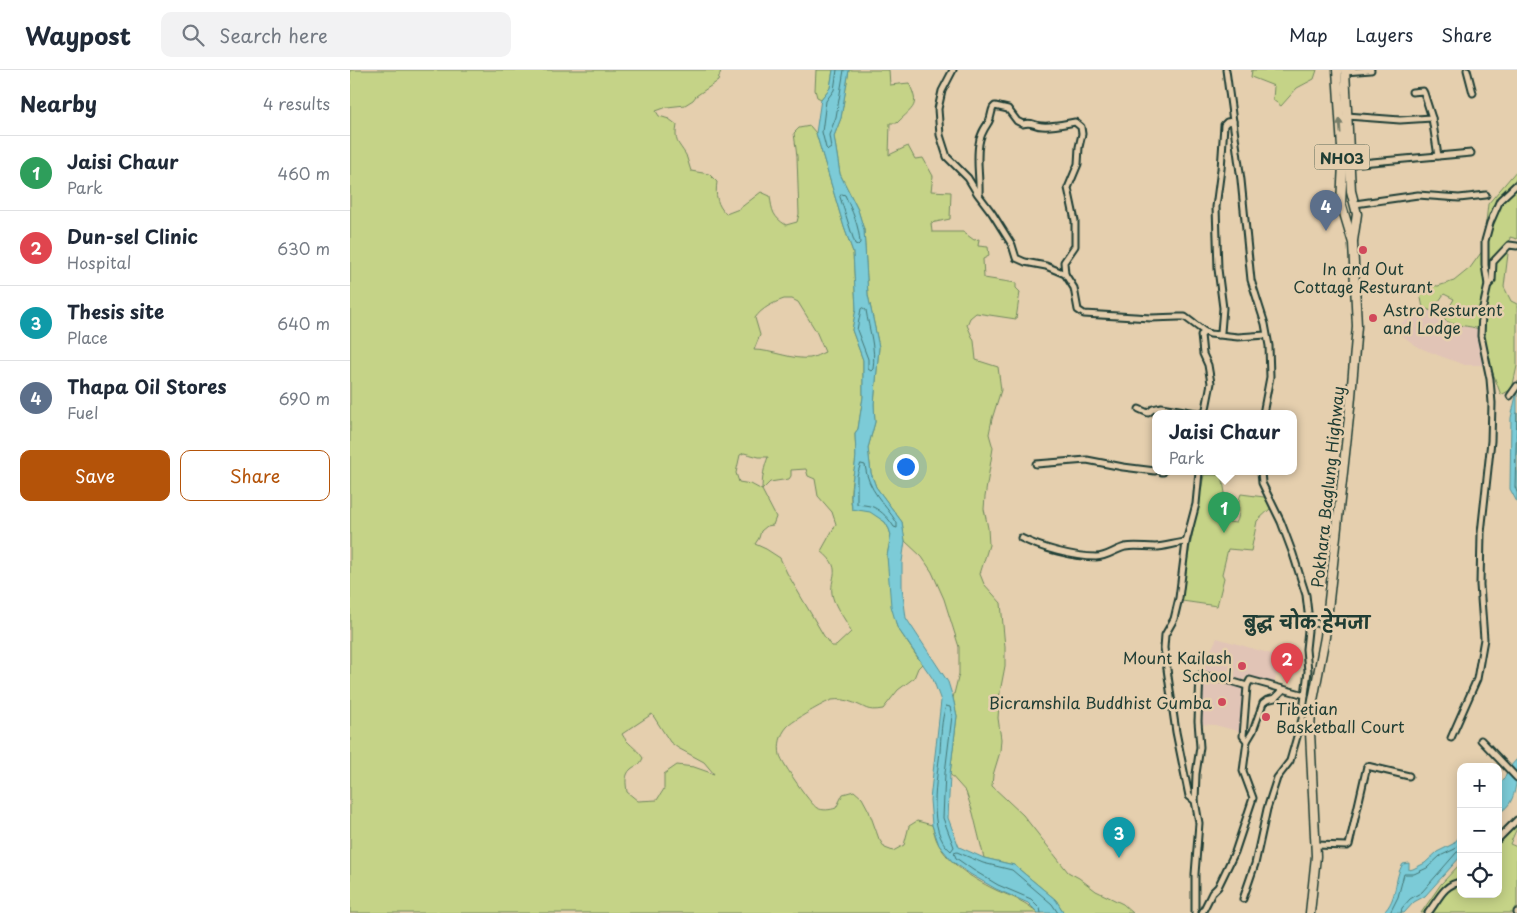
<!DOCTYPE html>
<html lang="en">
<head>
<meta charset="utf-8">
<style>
  :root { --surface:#fff; --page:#f2f2f3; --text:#1f2937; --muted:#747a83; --line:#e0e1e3; --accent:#b45309 }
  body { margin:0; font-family:"Playpen Sans","Playpen Sans Deva",sans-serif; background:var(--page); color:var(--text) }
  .controls { position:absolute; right:15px; bottom:15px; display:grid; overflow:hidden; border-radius:10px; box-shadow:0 2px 12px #0003 }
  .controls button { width:45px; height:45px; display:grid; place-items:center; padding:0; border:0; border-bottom:1px solid var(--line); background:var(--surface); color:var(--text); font:25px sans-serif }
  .you { position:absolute; left:555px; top:396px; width:18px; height:18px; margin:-12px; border:4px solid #fff; border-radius:50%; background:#1a73e8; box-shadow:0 0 0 8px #1a73e833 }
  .badge { display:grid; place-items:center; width:32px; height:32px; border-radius:50%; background:var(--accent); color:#fff; font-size:16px; font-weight:700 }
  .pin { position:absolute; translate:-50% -41px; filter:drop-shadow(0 1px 2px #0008) }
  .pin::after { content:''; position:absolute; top:26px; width:18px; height:15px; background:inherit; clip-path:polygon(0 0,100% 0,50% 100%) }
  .popup { position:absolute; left:802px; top:340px; width:145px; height:65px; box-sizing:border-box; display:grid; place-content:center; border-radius:10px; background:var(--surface); filter:drop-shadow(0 1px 4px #0005); font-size:16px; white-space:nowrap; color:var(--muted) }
  .popup b { font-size:19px; color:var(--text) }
  .popup::after { content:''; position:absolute; left:50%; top:100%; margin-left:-10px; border:10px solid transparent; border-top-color:var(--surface) }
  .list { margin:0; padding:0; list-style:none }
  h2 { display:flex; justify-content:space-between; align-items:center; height:65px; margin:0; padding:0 20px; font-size:21px }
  h2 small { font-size:16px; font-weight:400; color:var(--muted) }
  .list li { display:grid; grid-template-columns:32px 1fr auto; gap:15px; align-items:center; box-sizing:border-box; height:75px; padding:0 20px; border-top:1px solid var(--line) }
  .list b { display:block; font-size:19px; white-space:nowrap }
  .list p { margin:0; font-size:16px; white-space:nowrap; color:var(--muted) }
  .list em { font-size:16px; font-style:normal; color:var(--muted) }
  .actions { display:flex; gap:10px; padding:15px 20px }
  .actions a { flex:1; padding:11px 0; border:1px solid var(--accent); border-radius:10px; text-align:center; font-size:18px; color:var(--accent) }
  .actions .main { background:var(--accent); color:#fff }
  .icon { flex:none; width:28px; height:28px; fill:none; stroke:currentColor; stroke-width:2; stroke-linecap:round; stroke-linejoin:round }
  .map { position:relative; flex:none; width:1167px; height:843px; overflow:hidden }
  header { display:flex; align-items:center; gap:30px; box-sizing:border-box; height:70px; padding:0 25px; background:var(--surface); border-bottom:1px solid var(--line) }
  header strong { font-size:24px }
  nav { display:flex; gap:28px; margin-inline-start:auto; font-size:18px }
  .search { width:350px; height:45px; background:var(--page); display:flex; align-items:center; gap:12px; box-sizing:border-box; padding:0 18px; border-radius:10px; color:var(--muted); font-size:19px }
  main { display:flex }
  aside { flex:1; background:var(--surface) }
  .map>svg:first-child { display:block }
  .built { fill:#e1c4b6 }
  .green { fill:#c5d387; stroke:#72885e; fill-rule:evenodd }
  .water { fill:#7bcbd7; stroke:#569296 }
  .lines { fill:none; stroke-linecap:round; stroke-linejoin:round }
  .shore { stroke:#447675; stroke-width:1 }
  .minor-casing { stroke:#1f3d34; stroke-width:9 }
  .highway-casing { stroke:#1f3d34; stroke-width:11 }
  .minor { stroke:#e5cfae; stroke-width:5 }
  .highway { stroke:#e5cfae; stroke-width:8 }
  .oneway { fill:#787f6b }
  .poi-dot { fill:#d1495b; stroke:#e5cfae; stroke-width:2 }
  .labels { text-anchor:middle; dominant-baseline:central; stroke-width:5; stroke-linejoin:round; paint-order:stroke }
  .shield { fill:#e5cfae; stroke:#5a6959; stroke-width:1 }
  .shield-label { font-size:15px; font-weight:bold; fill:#1f3d34 }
  .poi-label { font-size:16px; fill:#1f3d34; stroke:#e5cfae; text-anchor:start }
  .street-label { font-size:16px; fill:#1f3d34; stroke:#e5cfae }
  .neighbourhood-label { font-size:18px; font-weight:bold; fill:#1f3d34; stroke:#e5cfae }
</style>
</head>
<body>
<header>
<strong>Waypost</strong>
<div class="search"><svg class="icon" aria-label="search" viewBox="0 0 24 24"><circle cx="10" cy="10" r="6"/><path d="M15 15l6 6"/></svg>Search here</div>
<nav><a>Map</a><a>Layers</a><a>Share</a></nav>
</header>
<main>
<aside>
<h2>Nearby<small>4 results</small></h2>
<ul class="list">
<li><span class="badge" style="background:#2e9e5b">1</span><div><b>Jaisi Chaur</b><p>Park</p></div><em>460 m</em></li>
<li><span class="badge" style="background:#e0444e">2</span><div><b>Dun-sel Clinic</b><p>Hospital</p></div><em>630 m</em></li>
<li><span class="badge" style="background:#0f9aa8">3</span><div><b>Thesis site</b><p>Place</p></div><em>640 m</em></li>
<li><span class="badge" style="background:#5c6f8a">4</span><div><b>Thapa Oil Stores</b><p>Fuel</p></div><em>690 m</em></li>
</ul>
<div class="actions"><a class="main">Save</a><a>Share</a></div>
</aside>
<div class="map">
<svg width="1167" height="843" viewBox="0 0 1167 843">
  <rect width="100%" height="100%" fill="#e5cfae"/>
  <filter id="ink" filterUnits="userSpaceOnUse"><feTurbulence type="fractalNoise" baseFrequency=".02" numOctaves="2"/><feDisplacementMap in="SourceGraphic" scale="10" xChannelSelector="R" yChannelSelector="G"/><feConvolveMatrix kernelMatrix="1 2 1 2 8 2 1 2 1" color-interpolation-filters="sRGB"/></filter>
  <g filter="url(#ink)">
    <g class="built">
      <polygon points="1073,238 1082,241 1101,255 1123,257 1131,260 1140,295 1115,295 1090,286 1068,277 1043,259"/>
      <polygon points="867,568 931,587 924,615 895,607 893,612 851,604 858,586"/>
      <polygon points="852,606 894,616 892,662 865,655 849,654"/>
    </g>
    <g class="green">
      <path d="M 0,0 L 371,0 L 368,11 L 346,26 L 343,30 L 335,35 L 317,37 L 306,41 L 309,46 L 319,49 L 327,55 C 324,72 328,72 336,85 C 338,90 339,96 341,101 L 359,104 L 367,112 C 365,125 367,135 376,144 L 389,139 L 411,122 L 420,126 C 422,141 423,147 436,155 L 447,152 L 449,144 L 447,87 L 444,63 L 449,58 L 460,56 L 466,63 L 494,157 L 503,182 L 506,239 L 502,260 L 513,290 L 513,327 L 508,359 L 505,363 C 505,373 507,385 505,395 C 502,411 499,422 502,439 L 520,441 L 535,452 L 539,459 L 541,465 L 537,486 L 547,557 L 572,594 L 568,598 L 564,608 L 548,620 L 533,639 C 515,642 517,637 501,632 C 496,630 488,629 482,630 C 475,632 442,651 437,657 C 430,665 428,675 430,685 C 432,693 461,735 467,738 C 473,741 480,740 486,738 L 493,724 L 504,721 L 512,728 L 519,741 L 529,769 L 535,778 L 543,781 L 554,775 L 559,756 L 567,751 L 582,755 C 584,761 585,768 588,773 C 599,795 627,811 648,821 C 663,827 676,832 688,843 L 0,843 ZM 434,229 L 442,229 L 448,232 L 466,261 L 475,282 C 470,284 465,287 460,288 C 442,290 422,280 404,280 L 410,265 L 405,248 C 412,238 423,233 434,229 ZM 394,383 L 409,387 L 418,387 C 414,397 412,408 412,420 L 401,414 L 389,412 L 386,403 L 390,385 ZM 456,399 L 458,406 L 465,409 L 468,426 L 482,442 L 486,454 L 471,481 C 497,502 475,508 484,531 C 488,542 497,550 501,562 L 486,576 L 481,576 L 474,566 L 437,503 L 430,488 L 416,479 L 405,474 L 409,468 L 411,461 L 417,456 L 423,455 L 426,447 L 412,420 L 420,412 L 439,409 L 441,406 L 441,400 ZM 302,644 L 320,672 L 328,678 L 354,692 L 364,704 L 344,697 L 327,695 L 314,704 L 314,719 L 307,730 L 288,731 L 277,722 C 276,714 274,705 281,699 C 287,694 289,697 293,688 C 286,677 277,674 272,664 Z"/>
      <polygon points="466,0 483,0 480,18 471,29 467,27 465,20"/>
      <path d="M 499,0 L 539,0 L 540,15 L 559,13 C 570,37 564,36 547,53 L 540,53 L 539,85 L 558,76 L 565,89 L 573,88 L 583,106 L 581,121 L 601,122 L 600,149 L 581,153 L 582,162 L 613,162 L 624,170 L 629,169 L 628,176 L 638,177 L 639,186 L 633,189 L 634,208 L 666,213 L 666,218 L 670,222 L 666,249 L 626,243 L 620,248 L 617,255 L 624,271 L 626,290 L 648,297 L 651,320 L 642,349 L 639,364 L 643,378 L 635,427 L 634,439 L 638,458 L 639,475 L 630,504 L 634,514 L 651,533 L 655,577 L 655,596 L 650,622 L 648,648 L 651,669 L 650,682 L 643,705 L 642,716 L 673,745 L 718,802 L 729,808 L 746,821 L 773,834 L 783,843 L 714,843 L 706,830 L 664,795 L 634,788 L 623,743 L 616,722 L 600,704 L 607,646 L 603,628 L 609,604 L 609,577 L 594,529 L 582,502 L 572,487 L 555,471 L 552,452 L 526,417 L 521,403 L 518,378 L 525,352 L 524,334 L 529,277 L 518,225 L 514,160 L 508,140 L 490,104 L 484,66 L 491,48 Z"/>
      <polygon points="902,0 967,0 964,9 947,18 931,36 923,30 924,16 901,7"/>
      <path d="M 1167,100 L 1167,169 L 1160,167 L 1154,217 L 1161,231 L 1167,234 L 1167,296 L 1162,319 L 1151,325 L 1140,295 L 1131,260 C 1118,254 1106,258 1093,249 L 1104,229 L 1094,224 L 1082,241 L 1073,238 L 1069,218 L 1075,215 L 1088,216 L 1104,211 L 1120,198 L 1133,180 L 1138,134 Z"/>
      <path d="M 854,405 L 872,405 L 875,423 L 866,433 L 868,439 L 878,452 L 886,453 C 892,443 886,434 891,424 L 914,427 L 921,438 L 907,451 L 901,481 L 878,479 L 872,504 L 874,508 L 867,536 L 832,531 L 833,512 Z"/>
      <path d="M 1167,753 L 1167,758 L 1160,774 L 1167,777 L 1167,838 L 1165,843 L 1080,843 C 1087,832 1096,815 1111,814 L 1111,824 L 1148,824 L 1148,772 Z"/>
      <path d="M 1111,793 L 1111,809 C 1092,814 1086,830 1073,843 L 1071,843 L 1091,814 Z"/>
    </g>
    <g class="water">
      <path d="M 483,0 L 499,0 L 491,48 L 484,66 L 490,104 L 508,140 L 514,160 L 518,225 L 529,277 L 524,334 L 525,352 L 518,378 L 521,403 L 526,417 L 552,452 L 555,471 L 552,492 L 552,517 L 556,548 L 598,612 L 603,628 L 607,646 L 600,704 L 598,748 L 609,777 L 634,788 L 664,795 L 706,830 L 714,843 L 688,843 L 678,833 L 646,819 L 620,804 L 602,791 L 589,775 L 582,755 L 580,730 L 591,631 L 583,609 L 547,557 L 541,536 L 537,486 L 541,465 L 539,459 L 535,452 L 520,442 L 502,439 C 500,423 502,410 505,395 C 507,385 505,373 505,363 L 508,359 L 513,327 L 513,290 L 502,260 L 506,239 L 503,182 L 494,157 L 466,63 L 471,29 L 480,18 Z"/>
      <polygon points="1167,321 1167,432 1160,419 1161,348"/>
      <path d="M 1167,689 C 1167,710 1167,735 1148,743 L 1148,715 L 1154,709 L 1158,699 Z"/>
      <path d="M 1111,765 L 1111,786 L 1075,826 L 1064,832 L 1054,843 L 1033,843 C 1049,828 1043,809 1053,794 L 1059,793 L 1059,800 L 1063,799 L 1075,793 L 1087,782 L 1103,774 Z"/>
    </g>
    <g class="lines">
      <g class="shore">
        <polyline points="487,0 484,20 476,31 472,62 476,78 478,80 481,78 479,65 486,47 494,0"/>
        <path d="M 492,124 L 495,125 C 502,141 509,155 510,173 L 508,175 L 505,174 L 490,127 Z"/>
        <path d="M 513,238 L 516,240 C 519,260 526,278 523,299 L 521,301 L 518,299 L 518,289 L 507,260 L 511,239 Z"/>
        <polyline points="1167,343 1165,417 1167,422"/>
        <path d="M 511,394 L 515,395 C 518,421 534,432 547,453 L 547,458 L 544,457 C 539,449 532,441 523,437 C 518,435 512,435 507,434 L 507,406 Z"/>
        <path d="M 596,636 L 600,637 L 602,646 L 595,703 L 593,748 L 604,777 L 601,781 C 576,762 587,708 590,682 C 591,667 591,650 596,636 Z"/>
        <polyline points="691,843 690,838 681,829 648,815 623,800 606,788 604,783 607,782 633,793 662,800 702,834 708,843"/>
        <polyline points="1040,843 1048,827 1054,804 1064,804 1077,798 1090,786 1105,779 1111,772"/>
        <polyline points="1051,843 1052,838 1060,829 1072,822 1107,782 1111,782"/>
      </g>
      <defs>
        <g id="minor">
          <polyline points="603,0 592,21 588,39 590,65 597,87 618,108 627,123 642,143 662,175 666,188 675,192 696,196 715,204 724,218 728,240 734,244 801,248 829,247 835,247 855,262 860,264 888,267 916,265"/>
          <polyline points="876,0 891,110 901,210 915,254 919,276 920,307 913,344"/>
          <polyline points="1117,0 1123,23"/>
          <polyline points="995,2 1021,0"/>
          <polyline points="1062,22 1073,21 1074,23 1082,48 1088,86"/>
          <polyline points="997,46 1050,50 1082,48"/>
          <polyline points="1000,94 1121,83"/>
          <path d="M 629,125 C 630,107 626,91 629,74 C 630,65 634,59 638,53 C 641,49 641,42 643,38 L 645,36 L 658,39 L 667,51 L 673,54 C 682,51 684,56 692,56 C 703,57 714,54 725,52 L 731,57 L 732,64 L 729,77 L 728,94 L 718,118 L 725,151 L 725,176 L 714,192 L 715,204"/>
          <polyline points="1005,134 1068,125 1109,128 1136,125"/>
          <polyline points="1138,215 1142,211 1143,192 1159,175 1167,176"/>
          <polyline points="855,262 851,265 853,284 858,295 861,313 855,344"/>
          <polyline points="868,265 871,262 873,238 868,199 866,137 871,99 874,55 877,52 883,51"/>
          <polyline points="1160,326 1167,316"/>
          <polyline points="789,339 798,343 803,339 811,337 852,344"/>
          <polyline points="686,394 737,390 773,397 805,401"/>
          <polyline points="812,402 813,402"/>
          <path d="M 671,468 C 691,478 724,487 746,487 C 757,487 764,480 775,477 C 785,475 795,477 805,477 C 815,477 825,473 836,472"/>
          <polyline points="959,551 975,556"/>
          <polyline points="1101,668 1127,609 1134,569 1130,515 1131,463 1141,371 1142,333 1140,309 1131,266 1132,242 1138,215 1135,195 1135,171 1140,153 1150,130 1167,114"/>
          <polyline points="1131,670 1167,708"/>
          <polyline points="897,671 903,661 913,633 917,630 925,628 933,620"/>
          <polyline points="845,731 846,704 850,677 848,651 850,605 877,610 897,616"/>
          <polyline points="1148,769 1167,750"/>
          <polyline points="966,775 997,776 999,775 1017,696 1059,706"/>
          <polyline points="893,829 905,794 917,739 927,708 940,691 952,649 955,625"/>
          <polyline points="845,843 845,804 849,753 845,731 839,726 826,662 814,578 815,565 824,549 829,528 836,472 846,434 849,402"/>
          <polyline points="852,843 862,823 868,817 885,782 903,728 893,701 897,671 893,666 897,616 900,610 955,625 958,601 956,579 959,551 956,525 943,484 931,452 912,413 911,402"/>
          <path d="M 1078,843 C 1088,831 1093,814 1111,812"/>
          <polyline points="1167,843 1167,842"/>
        </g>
        <g id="highway">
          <polyline points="995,0 1001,121 1007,144 1003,171"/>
          <polyline points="960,843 966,786 960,662 961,641 975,567 1000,338 1007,256 1003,173 991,133 993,94 987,0"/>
        </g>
      </defs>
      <use href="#minor" class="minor-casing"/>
      <use href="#highway" class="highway-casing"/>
      <use href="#minor" class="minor"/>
      <use href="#highway" class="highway"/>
    </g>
    <defs><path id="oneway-solid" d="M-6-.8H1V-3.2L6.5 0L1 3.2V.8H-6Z" transform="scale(1.25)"/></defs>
    <use class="oneway" href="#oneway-solid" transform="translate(990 56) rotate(-94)"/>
  </g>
  <g class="poi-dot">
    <circle cx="1013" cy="180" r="5"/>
    <circle cx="1023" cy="248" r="5"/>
    <circle cx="892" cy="596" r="5"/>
    <circle cx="872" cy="632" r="5"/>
    <circle cx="916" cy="647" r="5"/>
  </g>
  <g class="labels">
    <rect class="shield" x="964.5" y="74.5" width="55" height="25" rx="4"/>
    <g class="shield-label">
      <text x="992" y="87">NH03</text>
    </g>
    <g class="poi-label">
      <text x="1013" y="198" text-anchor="middle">In and Out<tspan x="1013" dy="18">Cottage Resturant</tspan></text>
      <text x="1033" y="239">Astro Resturent<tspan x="1033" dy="18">and Lodge</tspan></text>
      <text x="882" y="587" text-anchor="end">Mount Kailash<tspan x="882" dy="18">School</tspan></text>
      <text x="862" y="632" text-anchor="end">Bicramshila Buddhist Gumba</text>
      <text x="926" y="638">Tibetian<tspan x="926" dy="18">Basketball Court</tspan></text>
    </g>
    <g class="street-label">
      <text transform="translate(977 417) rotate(-84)">Pokhara Baglung Highway</text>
    </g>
    <g class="neighbourhood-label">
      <text x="957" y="551">बुद्ध चोक हेमजा</text>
    </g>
  </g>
</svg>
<div class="controls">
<button>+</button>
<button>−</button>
<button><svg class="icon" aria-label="locate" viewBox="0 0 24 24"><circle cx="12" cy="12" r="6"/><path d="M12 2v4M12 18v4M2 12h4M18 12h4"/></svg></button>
</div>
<div class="you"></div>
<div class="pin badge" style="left:874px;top:463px;background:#2e9e5b">1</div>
<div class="popup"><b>Jaisi Chaur</b>Park</div>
<div class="pin badge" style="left:937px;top:614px;background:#e0444e">2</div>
<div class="pin badge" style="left:769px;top:788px;background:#0f9aa8">3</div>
<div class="pin badge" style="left:976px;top:161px;background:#5c6f8a">4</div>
</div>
</main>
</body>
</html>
